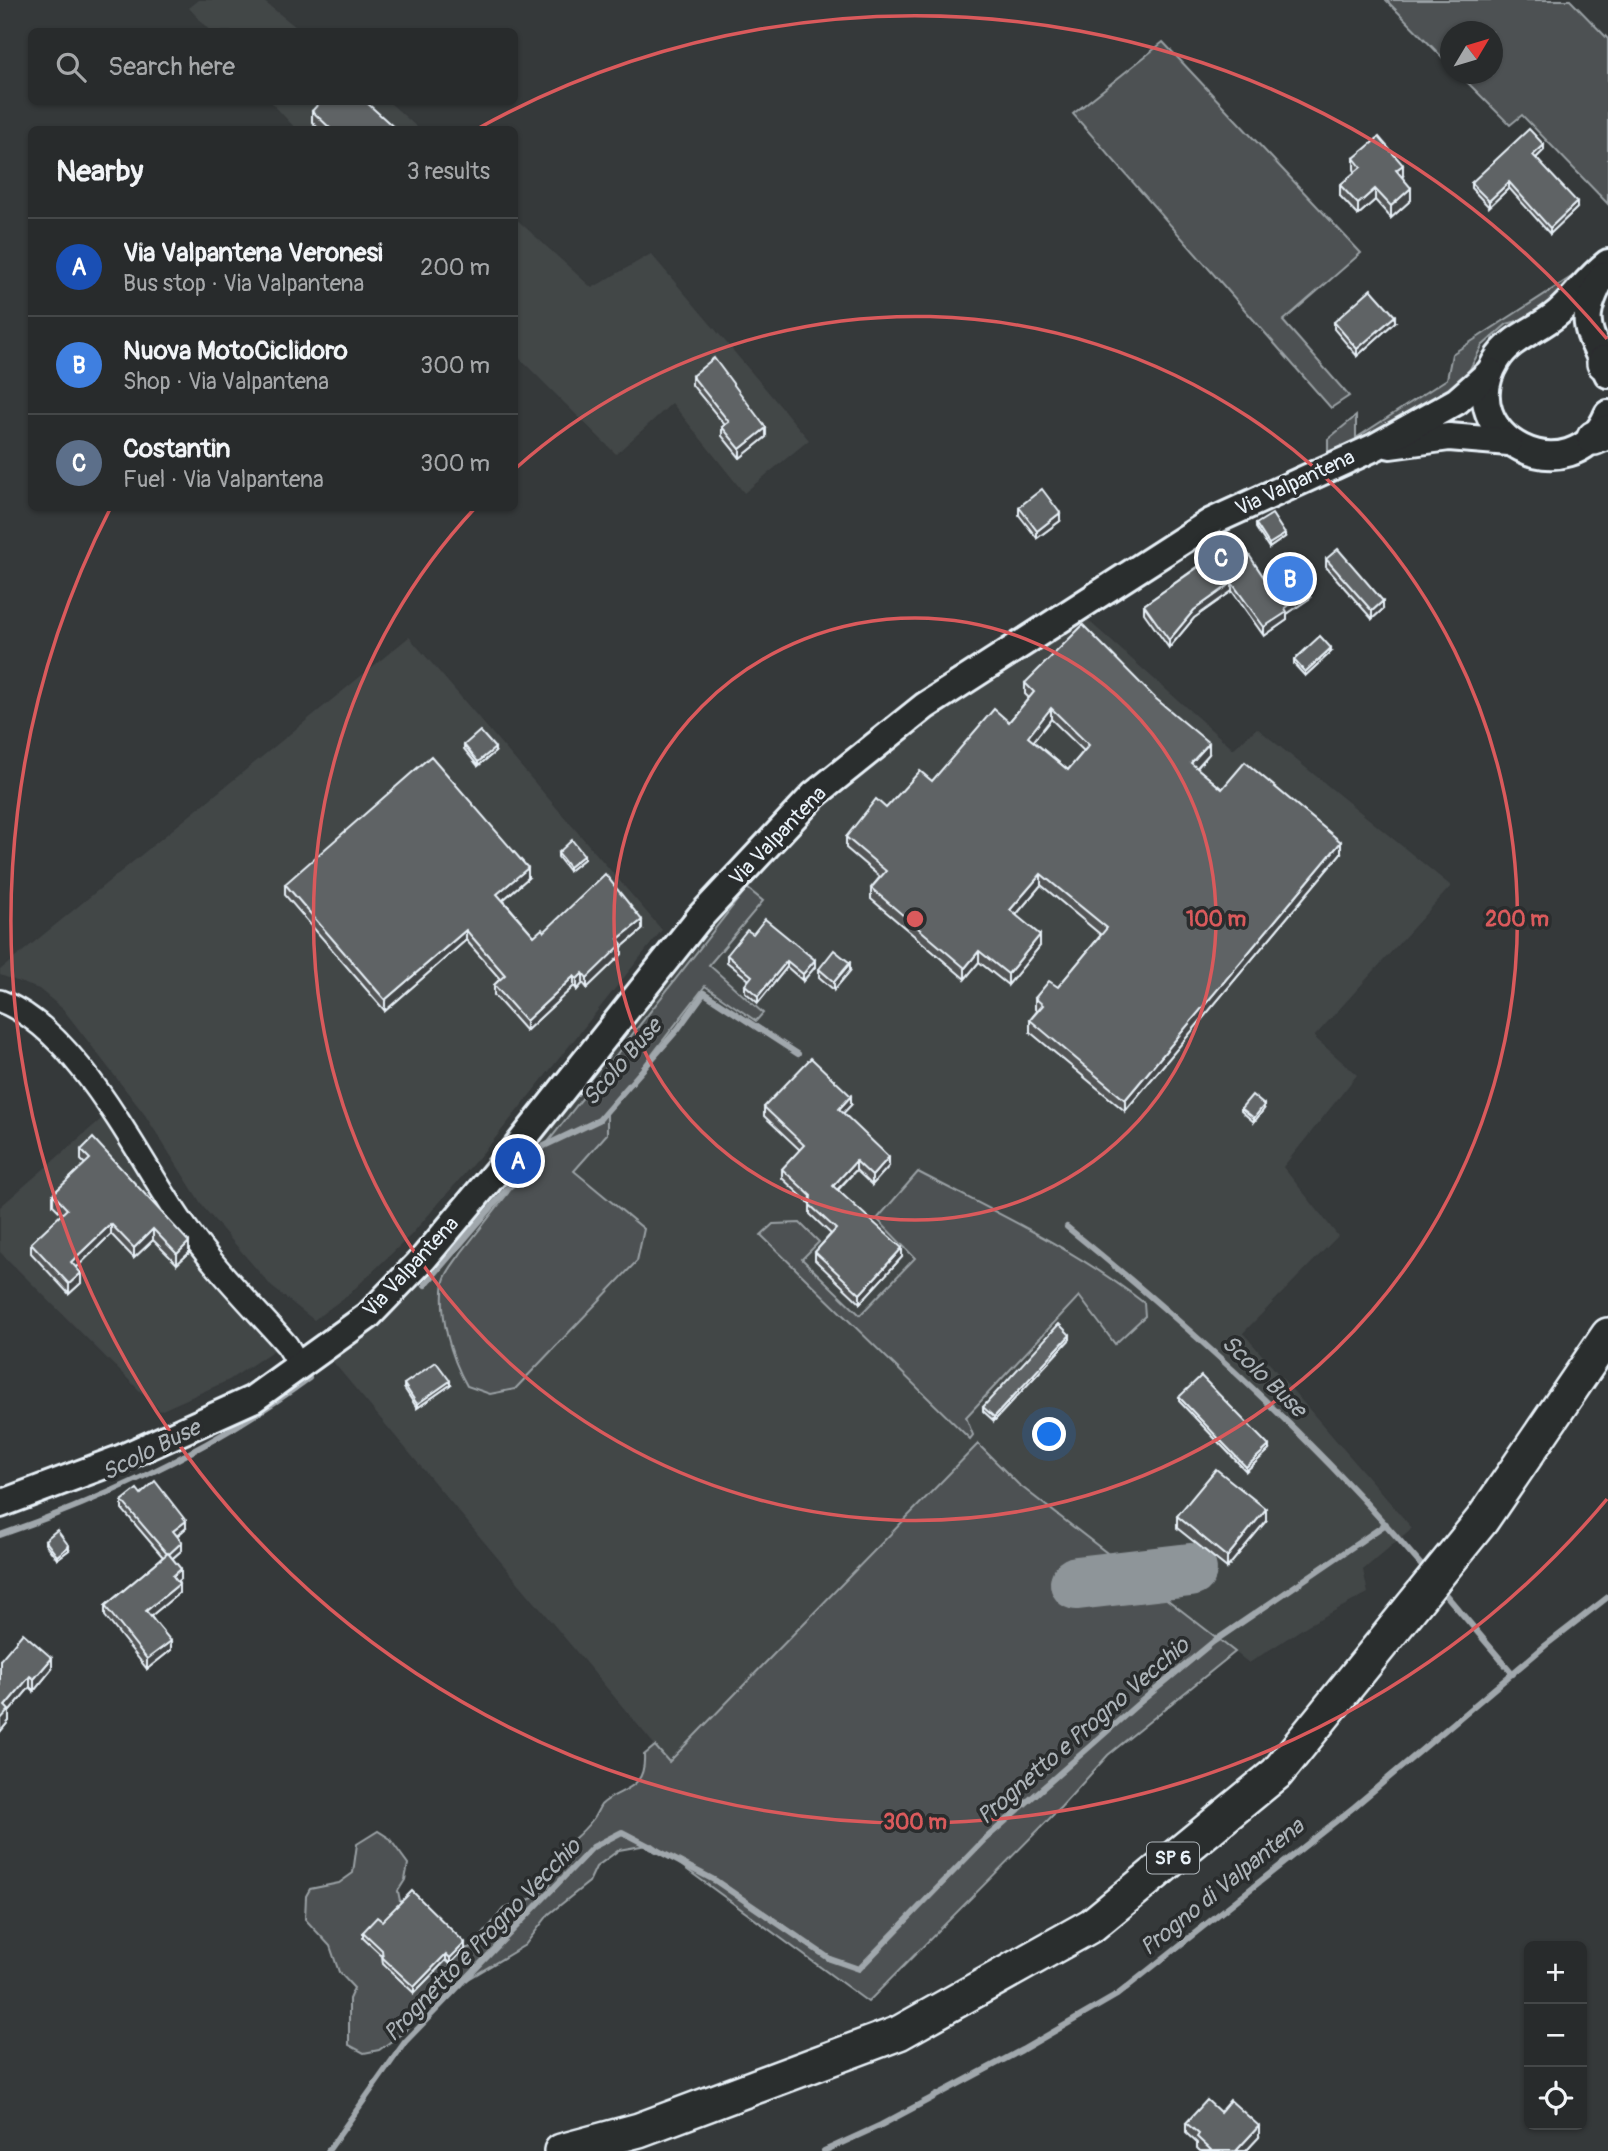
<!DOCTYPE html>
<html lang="en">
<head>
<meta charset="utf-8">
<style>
  :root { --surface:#282b2c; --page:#303334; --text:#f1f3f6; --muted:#a5a7a9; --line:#444748; --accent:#bca0f2 }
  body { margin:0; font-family:Pangolin,sans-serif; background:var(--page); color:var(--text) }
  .controls { position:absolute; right:21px; bottom:21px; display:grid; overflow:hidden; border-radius:10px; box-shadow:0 2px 5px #0004 }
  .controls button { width:63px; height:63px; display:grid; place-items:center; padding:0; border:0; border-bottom:2px solid var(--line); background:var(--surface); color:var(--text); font:35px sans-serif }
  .compass { position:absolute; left:1440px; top:21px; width:63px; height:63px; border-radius:50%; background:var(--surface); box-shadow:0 2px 5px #0004; rotate:52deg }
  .you { position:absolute; left:1050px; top:1435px; width:24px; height:24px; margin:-18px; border:5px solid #fff; border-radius:50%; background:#1a73e8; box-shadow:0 0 0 10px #1a73e833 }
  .badge { display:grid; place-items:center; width:46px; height:46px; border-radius:50%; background:var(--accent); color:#fff; font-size:23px; font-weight:700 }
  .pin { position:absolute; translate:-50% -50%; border:4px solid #fff; box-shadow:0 2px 7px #0006 }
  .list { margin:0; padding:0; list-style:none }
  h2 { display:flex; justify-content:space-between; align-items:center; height:91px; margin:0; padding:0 28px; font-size:30px }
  h2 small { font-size:23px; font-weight:400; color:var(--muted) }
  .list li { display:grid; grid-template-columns:46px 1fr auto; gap:21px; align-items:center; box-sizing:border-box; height:98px; padding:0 28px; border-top:2px solid var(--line) }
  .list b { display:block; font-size:26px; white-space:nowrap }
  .list p { margin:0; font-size:23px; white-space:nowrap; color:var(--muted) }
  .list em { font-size:23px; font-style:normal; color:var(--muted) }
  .icon { flex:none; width:38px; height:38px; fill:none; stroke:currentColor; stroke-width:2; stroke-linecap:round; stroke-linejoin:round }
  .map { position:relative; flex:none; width:1608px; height:2151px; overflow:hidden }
  .search { position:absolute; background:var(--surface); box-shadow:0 2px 5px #0004; left:28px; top:28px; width:490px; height:77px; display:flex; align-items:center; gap:18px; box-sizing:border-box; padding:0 24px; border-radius:10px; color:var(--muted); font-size:26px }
  .panel { position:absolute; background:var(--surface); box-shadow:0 2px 5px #0004; left:28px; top:126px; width:490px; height:385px; border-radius:10px }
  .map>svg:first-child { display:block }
  .built { fill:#424647 }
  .green { fill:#4d5152; stroke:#9aa1a5; stroke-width:2 }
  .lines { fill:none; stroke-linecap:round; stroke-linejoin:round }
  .stream { stroke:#a0a7ac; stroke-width:6 }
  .taxiway { stroke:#8e9599; stroke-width:54 }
  .minor-casing { stroke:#e8f1f8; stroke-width:26 }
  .tertiary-casing { stroke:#e8f1f8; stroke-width:32 }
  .trunk-casing { stroke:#e8f1f8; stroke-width:38 }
  .minor { stroke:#2a2d2e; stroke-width:21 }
  .tertiary { stroke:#2a2d2e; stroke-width:26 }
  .trunk { stroke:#2a2d2e; stroke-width:33 }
  .wall { fill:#525557; stroke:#e8f1f8; stroke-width:2; fill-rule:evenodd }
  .shaded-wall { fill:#424547; stroke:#e8f1f8; stroke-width:2 }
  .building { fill:#5f6365; stroke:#e8f1f8; stroke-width:2; fill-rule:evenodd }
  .ring { fill:none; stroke:#da5a5c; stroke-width:3.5 }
  .labels { text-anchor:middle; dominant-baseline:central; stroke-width:7; stroke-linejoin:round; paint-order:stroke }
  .shield { fill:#2a2d2e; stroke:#afb6bb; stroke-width:2 }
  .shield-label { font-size:19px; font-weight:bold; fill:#e8f1f8 }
  .street-label { font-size:21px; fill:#e8f1f8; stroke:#2a2d2e }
  .water-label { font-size:23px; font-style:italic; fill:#acb3b8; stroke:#2a2d2e }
  .centre { fill:#da5a5c; stroke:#2a2d2e; stroke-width:3.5 }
  .ring-label { font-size:21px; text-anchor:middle; font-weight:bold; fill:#da5a5c; stroke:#2a2d2e; stroke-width:7; stroke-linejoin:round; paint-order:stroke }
</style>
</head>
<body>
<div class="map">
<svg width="1608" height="2151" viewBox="0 0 1608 2151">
  <rect width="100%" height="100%" fill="#35393a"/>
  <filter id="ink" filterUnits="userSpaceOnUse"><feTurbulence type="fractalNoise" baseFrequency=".0143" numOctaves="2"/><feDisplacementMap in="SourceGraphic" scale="14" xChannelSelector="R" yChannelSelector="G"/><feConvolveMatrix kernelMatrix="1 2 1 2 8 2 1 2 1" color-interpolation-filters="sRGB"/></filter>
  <g filter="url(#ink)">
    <g class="built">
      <polygon points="199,0 262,0 301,31 210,31 189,8"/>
      <polygon points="271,102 389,102 419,129 296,129"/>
      <polygon points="514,217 592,288 651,254 809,440 744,493 672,403 616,454 515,354"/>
      <polygon points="1082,615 1233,749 1257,728 1451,886 1314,1037 1357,1075 1283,1167 1338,1236 1243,1333 1412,1528 1363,1570 1368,1593 1308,1625 1249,1663 1018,1484 978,1444 669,1762 328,1356 438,1260 521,1164 749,879 811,813 892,743"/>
      <polygon points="409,637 662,930 493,1141 411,1235 349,1294 314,1320 272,1287 204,1208 145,1115 63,1009 39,989 0,975 0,970"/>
      <polygon points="107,1114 289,1340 229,1380 160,1411 0,1252 0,1207"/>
    </g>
    <g class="green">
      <polygon points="1386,0 1570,0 1608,39 1608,204 1522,115 1510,125 1459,74 1492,74 1492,32 1450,32 1450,65"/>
      <polygon points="1163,42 1361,253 1283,321 1349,396 1331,408 1073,114"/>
      <polygon points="1576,274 1579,277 1536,316 1507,324 1482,346 1470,369 1453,392 1415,418 1328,452 1328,439 1356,416 1356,438 1447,379 1452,354"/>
      <path d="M 747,888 L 763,901 L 709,965 L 763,1013 L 756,1021 L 705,986 L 607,1113 L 607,1134 L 574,1171 L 644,1229 L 637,1261 L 515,1389 L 490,1394 L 467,1386 C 450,1356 439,1316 444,1281 C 446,1272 456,1261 461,1253 Z"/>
      <path d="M 918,1172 C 995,1212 1075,1249 1144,1303 L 1145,1316 L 1115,1344 L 1079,1296 L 966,1417 L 973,1435 L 970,1439 L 761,1235 L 773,1224 L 800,1223 L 819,1242 L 802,1259 L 860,1315 L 915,1258 L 877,1219 Z"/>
      <path d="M 978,1444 L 1018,1484 L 1235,1652 L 1108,1755 L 1061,1807 L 868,2002 L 652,1844 L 619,1850 L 596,1867 L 589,1882 L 549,1914 L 525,1945 L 442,1995 L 404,2032 L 379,2050 L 364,2053 L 349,2045 L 349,1999 L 354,1988 L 339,1972 L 330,1946 L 305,1919 L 306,1896 L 310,1889 L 339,1883 L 353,1873 L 357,1844 L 378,1831 L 389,1838 L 408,1864 L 405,1880 L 398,1891 L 402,1911 L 462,1949 L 473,1947 L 503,1909 L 533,1898 L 550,1885 C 556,1842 570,1849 593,1819 C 596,1815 598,1809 601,1805 C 619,1787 646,1793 644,1755 L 655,1746 L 669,1762 Z"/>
    </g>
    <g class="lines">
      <g class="stream">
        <path d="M 1067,1227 C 1195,1331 1314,1439 1421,1565"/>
        <polyline points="425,1285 544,1146 599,1120 678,1029 704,993 798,1054"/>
        <path d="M 0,1535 C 110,1497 215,1447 309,1378"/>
        <polyline points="1446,1595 1513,1674"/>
        <polyline points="328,2151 405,2042 593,1847 622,1832 716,1881 830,1959 859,1969 984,1840 1138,1704 1213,1642 1386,1524"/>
        <polyline points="824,2151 881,2125 1022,2050 1117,1995 1354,1807 1546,1645 1608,1597"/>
      </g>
      <polyline class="taxiway" points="1077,1583 1190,1570"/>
      <defs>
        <path id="minor" d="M 0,1001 C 78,1030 137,1157 183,1223 C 213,1267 252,1305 287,1345 L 300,1366"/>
        <g id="tertiary">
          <path d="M 1608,263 C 1587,279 1578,295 1559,312 C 1539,330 1510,337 1496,361 C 1450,436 1572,500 1608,414"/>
          <path d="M 1603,275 C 1576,325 1589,328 1608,374"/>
          <polyline points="1390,445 1449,437 1509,442"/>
          <polyline points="0,1504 120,1459 253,1399 368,1316 424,1258 517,1147 700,917 814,795 925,706 1211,522 1375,447 1457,401 1490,372"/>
        </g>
        <g id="trunk">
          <polyline points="1604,363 1608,365"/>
          <polyline points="1594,438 1608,432"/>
          <polyline points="561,2151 639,2130 899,2033 1092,1925 1277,1773 1482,1520 1608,1335"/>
        </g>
      </defs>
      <use href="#minor" class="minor-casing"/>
      <use href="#tertiary" class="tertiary-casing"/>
      <use href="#trunk" class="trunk-casing"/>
      <use href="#minor" class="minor"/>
      <use href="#tertiary" class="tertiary"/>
      <use href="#trunk" class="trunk"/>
    </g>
    <g class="wall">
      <polygon points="312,111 397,130 320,130 312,122"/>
      <polygon points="1544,150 1536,158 1577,208 1550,234 1509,188 1489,207 1471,188 1471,183"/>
      <polygon points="1354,158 1403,176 1402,177 1411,200 1391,218 1375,200 1358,215 1340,196 1340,185 1355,172 1354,169"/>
      <polygon points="1334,322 1395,322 1357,356 1334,329"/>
      <polygon points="692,376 766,437 740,458 722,436 722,427 725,425 692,385"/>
      <polygon points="1019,507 1060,521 1037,538 1019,515"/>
      <polygon points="1256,524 1285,537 1269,548 1256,528"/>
      <polygon points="1204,542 1238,558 1267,582 1310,598 1287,614 1287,620 1264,636 1232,591 1194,618 1169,648 1144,613 1144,605 1210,558 1204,550"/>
      <polygon points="1326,559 1383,609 1372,619 1326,567"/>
      <polygon points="1331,652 1305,676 1294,664 1294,660"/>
      <path d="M 1025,683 L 1209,754 L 1197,768 L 1222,789 L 1341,853 L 1125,1111 L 1030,1032 L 1030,1020 L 1037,1011 L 1035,1009 L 1035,998 L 1058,987 L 1101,935 L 1041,885 L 1016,915 L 1040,946 L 1008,985 L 979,962 L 965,979 L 871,899 L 871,888 L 880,877 L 846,848 L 846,837 L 886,808 L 932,781 L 1009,722 L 1029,698 L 1025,694 ZM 1051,719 L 1084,751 L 1068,770 L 1033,741 Z"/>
      <polygon points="464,745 495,752 478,766 464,749"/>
      <polygon points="558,853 584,859 569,871 558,857"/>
      <polygon points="528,878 503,900 534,936 544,932 642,930 622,947 622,954 587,988 583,983 577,990 574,986 526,1031 494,995 494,985 500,979 466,940 385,1011 285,895 285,884"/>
      <polygon points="753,934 815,967 803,981 787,967 758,1003 745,992 745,985 749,980 727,962 727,955"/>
      <polygon points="819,969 850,971 834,990 819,977"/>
      <polygon points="851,1105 843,1113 889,1166 872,1185 856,1170 838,1190 902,1257 860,1303 815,1260 815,1252 831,1234 810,1214 810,1204 782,1178 782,1169 800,1150 764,1116 764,1107"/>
      <polygon points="1241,1108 1264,1109 1254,1122 1241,1111"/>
      <polygon points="81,1150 189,1253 177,1264 153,1240 134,1258 111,1234 76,1268 81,1283 69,1294 31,1253 31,1243 62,1214 53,1205 53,1194 85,1164 81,1160"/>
      <polygon points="1070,1339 994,1421 983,1411 983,1407"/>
      <polygon points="404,1384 450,1385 417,1408 404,1388"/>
      <polygon points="1179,1397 1269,1450 1246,1471 1179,1401"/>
      <polygon points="141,1494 186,1528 177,1536 182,1550 172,1559 181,1579 178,1582 179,1593 151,1616 171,1650 147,1669 105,1616 105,1606 163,1557 122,1509 122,1501"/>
      <polygon points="1177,1516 1266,1521 1227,1568 1177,1528"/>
      <polygon points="45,1540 69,1550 57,1559 45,1544"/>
      <polygon points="0,1660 52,1669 34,1691 30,1687 9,1712 9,1721 0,1732"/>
      <polygon points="382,1921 465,1949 450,1964 446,1960 414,1993 383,1964 382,1956 363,1938 363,1932"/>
      <polygon points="1220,2112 1259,2137 1246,2151 1200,2151 1197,2148 1197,2143 1186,2133 1186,2123"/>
    </g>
    <g class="shaded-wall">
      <polygon points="1544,145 1544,150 1533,161 1533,155"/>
      <polygon points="1403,165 1403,176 1396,182 1396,170"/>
      <polygon points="1509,182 1509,188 1489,207 1489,201"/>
      <polygon points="1411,188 1411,200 1391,218 1391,206"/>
      <polygon points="1375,189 1375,200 1358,215 1358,204"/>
      <polygon points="1577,202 1577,208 1550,234 1550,228"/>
      <polygon points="1395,316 1395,322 1357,356 1357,349"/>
      <polygon points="766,428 766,437 740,458 740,449"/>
      <polygon points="1060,513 1060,521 1037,538 1037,531"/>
      <polygon points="1285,534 1285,537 1269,548 1269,544"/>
      <polygon points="1232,583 1232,591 1194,618 1169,648 1169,640 1194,610"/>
      <polygon points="1310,590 1310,598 1287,614 1287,620 1264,636 1264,627 1285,608"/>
      <polygon points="1383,601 1383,609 1372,619 1372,611"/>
      <polygon points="1331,648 1331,652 1305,676 1305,672"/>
      <polygon points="1051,708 1051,719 1028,748 1028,737"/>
      <polygon points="1209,743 1209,754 1191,774 1191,763"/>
      <polygon points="495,748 495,752 478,766 478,762"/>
      <polygon points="1341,842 1341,853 1125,1111 1125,1100"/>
      <polygon points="584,855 584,859 569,871 569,867"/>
      <polygon points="528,868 528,878 497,905 497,894"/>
      <polygon points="1041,874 1041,885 1010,922 1010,910"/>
      <polygon points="642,920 642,930 622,947 622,954 587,988 587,978 618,939"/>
      <polygon points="466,930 466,940 385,1011 385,1000"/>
      <polygon points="1040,935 1040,946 1008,985 1008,974"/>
      <polygon points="979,951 979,962 965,979 965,968"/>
      <polygon points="815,960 815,967 803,981 803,974"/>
      <polygon points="787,961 787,967 758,1003 758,996"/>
      <polygon points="850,963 850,971 834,990 834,982"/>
      <polygon points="583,973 583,983 577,990 577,979"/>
      <polygon points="574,976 574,986 526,1031 526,1021"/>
      <polygon points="851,1096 851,1105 839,1118 839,1109"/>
      <polygon points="1264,1105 1264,1109 1254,1122 1254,1118"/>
      <polygon points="889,1157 889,1166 872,1185 872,1176"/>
      <polygon points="856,1161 856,1170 833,1194 833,1186"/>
      <polygon points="111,1224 111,1234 71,1273 71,1262"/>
      <polygon points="153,1229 153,1240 134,1258 134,1248"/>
      <polygon points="189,1242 189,1253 177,1264 177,1254"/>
      <polygon points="902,1248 902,1257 860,1303 860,1294"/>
      <polygon points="81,1273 81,1283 69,1294 69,1284"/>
      <polygon points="1070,1335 1070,1339 994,1421 994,1417"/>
      <polygon points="450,1381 450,1385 417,1408 417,1404"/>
      <polygon points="1269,1446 1269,1450 1246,1471 1246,1467"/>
      <polygon points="1266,1509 1266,1521 1227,1568 1227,1557"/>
      <polygon points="186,1521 186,1528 173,1539 173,1531"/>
      <polygon points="182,1542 182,1550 168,1562 168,1555"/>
      <polygon points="69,1546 69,1550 57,1559 57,1556"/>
      <polygon points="181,1569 181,1579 173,1585 173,1576"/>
      <polygon points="179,1584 179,1593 146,1620 146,1611"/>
      <polygon points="171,1641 171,1650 147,1669 147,1659"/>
      <polygon points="52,1658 52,1669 34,1691 34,1679"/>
      <polygon points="30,1676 30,1687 9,1712 9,1721 0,1732 0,1720 5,1706"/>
      <polygon points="465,1943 465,1949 450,1964 450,1958"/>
      <polygon points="446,1954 446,1960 414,1993 414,1987"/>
      <polygon points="1259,2126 1259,2137 1246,2151 1236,2151"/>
    </g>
    <g class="building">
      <polygon points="320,102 366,102 397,130 332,130 312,111"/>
      <polygon points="1529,129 1544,145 1533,155 1577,202 1550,228 1509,182 1489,201 1471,183"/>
      <polygon points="1379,137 1403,165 1396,170 1411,188 1391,206 1375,189 1358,204 1340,185 1361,167 1354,158"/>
      <polygon points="1371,289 1395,316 1357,349 1334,322"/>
      <polygon points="714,358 766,428 740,449 722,427 729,422 692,376"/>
      <polygon points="1042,489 1060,513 1037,531 1019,507"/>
      <polygon points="1272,514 1285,534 1269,544 1256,524"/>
      <polygon points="1220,531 1238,558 1247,552 1267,582 1292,565 1310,590 1285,608 1287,612 1264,627 1232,583 1194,610 1169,640 1144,605 1214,556 1204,542"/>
      <polygon points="1338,549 1383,601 1372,611 1326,559"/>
      <path d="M 1083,625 L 1155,698 L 1209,743 L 1191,763 L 1222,789 L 1245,762 L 1341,842 L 1125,1100 L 1030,1020 L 1043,1005 L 1035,998 L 1049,981 L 1058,987 L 1107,928 L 1041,874 L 1010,910 L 1040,935 L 1008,974 L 979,951 L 965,968 L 871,888 L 886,871 L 846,837 L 876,799 L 886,808 L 920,771 L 932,781 L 994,709 L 1009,722 L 1034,692 L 1025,683 ZM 1051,708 L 1089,745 L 1068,770 L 1028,737 Z"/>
      <polygon points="1320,636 1331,648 1305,672 1294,660"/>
      <polygon points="480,731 495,748 478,762 464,745"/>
      <polygon points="431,756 528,868 497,894 534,936 542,929 544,932 605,874 642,920 618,939 622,944 587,978 583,973 577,979 574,976 526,1021 494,985 505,975 466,930 385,1000 285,884"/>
      <polygon points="572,840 584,855 569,867 558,853"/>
      <polygon points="765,919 815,960 803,974 787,961 758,996 745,985 752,976 727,955 747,930 753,934"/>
      <polygon points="834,950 850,963 834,982 819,969"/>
      <polygon points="811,1058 851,1096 839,1109 889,1157 872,1176 856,1161 833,1186 902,1248 860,1294 815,1252 836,1229 810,1205 811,1196 782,1169 804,1145 764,1107"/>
      <polygon points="1252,1095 1264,1105 1254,1118 1241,1108"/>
      <polygon points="93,1138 189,1242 177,1254 153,1229 134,1248 111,1224 71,1262 81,1273 69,1284 31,1243 67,1209 53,1194 90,1159 81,1150"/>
      <polygon points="1059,1324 1070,1335 994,1417 983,1407"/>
      <polygon points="436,1362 450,1381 417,1404 404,1384"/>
      <polygon points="1201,1376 1269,1446 1246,1467 1179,1397"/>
      <polygon points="1216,1469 1266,1509 1227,1557 1177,1516"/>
      <polygon points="155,1481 186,1521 173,1531 182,1542 168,1555 122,1501 137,1489 141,1494"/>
      <polygon points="57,1530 69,1546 57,1556 45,1540"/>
      <polygon points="168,1553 181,1569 173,1576 179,1584 146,1611 171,1641 147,1659 105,1606"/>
      <polygon points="23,1633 52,1658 34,1679 30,1676 5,1706 9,1710 0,1720 0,1660"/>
      <polygon points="412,1891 465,1943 450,1958 446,1954 414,1987 383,1958 382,1950 363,1932 377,1917 382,1921"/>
      <polygon points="1207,2100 1220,2112 1230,2100 1259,2126 1236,2151 1212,2151 1197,2137 1199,2134 1186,2123"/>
    </g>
  </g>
  <g class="ring">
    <circle cx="915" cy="919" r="301"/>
    <path d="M516 468A602 602 0 1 1 475 508"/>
    <path d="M1607 1499A903 903 0 0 1 110 509M477 129A903 903 0 0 1 1607 339"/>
  </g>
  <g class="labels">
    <rect class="shield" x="1147" y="1842.5" width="52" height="31" rx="5"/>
    <g class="shield-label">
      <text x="1173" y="1858">SP 6</text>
    </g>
    <g class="street-label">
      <text transform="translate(1295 483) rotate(-25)">Via Valpantena</text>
      <text transform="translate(778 836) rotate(-46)">Via Valpantena</text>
      <text transform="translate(411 1267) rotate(-47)">Via Valpantena</text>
    </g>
    <g class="water-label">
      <text transform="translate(622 1062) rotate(-49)">Scolo Buse</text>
      <text transform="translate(1264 1376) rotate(44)">Scolo Buse</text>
      <text transform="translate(151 1450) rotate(-27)">Scolo Buse</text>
      <text transform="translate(1083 1731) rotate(-41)">Prognetto e Progno Vecchio</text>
      <text transform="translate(1222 1887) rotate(-39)">Progno di Valpantena</text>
      <text transform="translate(482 1940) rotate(-46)">Prognetto e Progno Vecchio</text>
    </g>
  </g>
  <circle cx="915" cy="919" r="10" class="centre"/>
  <g class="ring-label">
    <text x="1216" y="926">100 m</text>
    <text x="1517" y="926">200 m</text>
    <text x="915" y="1829">300 m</text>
  </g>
</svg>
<div class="controls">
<button>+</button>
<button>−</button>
<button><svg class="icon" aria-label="locate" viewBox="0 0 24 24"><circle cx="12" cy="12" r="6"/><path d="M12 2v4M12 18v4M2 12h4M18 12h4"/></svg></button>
</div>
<svg class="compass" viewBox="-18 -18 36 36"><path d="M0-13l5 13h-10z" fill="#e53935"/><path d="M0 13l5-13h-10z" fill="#a5a7a9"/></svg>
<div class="you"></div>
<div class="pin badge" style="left:518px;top:1161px;background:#1a4fb4">A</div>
<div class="pin badge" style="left:1290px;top:579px;background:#3f7fe0">B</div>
<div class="pin badge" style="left:1221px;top:558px;background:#5c6f8a">C</div>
<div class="search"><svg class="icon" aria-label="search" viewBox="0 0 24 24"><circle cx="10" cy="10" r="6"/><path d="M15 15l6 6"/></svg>Search here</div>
<section class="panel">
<h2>Nearby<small>3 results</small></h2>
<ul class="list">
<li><span class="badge" style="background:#1a4fb4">A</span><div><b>Via Valpantena Veronesi</b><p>Bus stop · Via Valpantena</p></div><em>200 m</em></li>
<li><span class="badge" style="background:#3f7fe0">B</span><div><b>Nuova MotoCiclidoro</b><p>Shop · Via Valpantena</p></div><em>300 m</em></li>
<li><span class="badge" style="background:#5c6f8a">C</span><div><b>Costantin</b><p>Fuel · Via Valpantena</p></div><em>300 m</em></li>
</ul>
</section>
</div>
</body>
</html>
